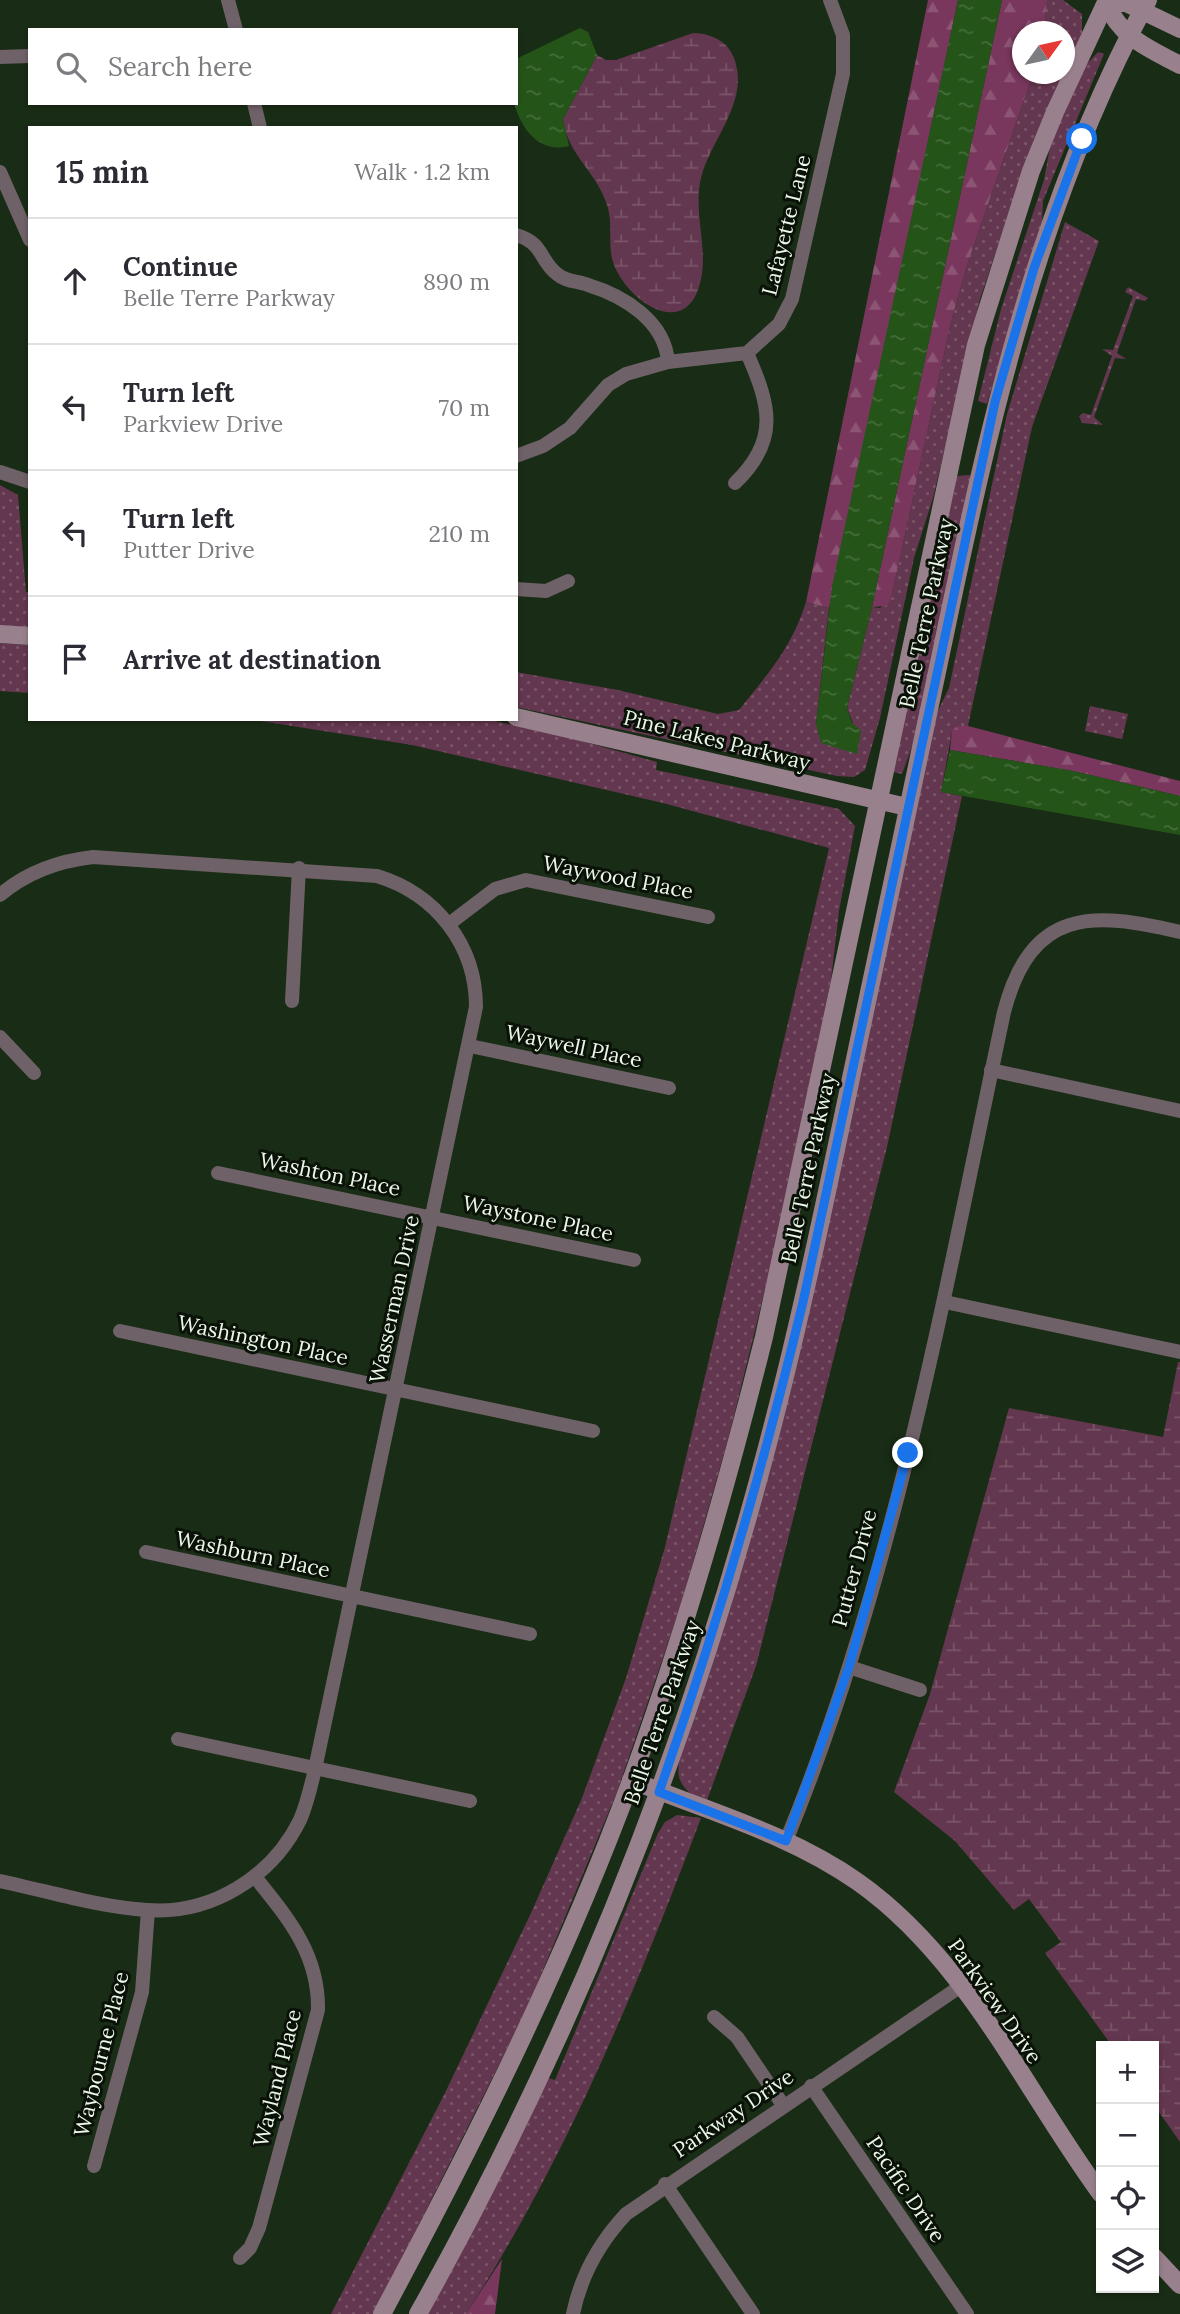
<!DOCTYPE html>
<html lang="en">
<head>
<meta charset="utf-8">
<style>
  :root { --surface:#fff; --page:#f7f7f7; --text:#2b2b33; --muted:#7c7c81; --line:#e1e1e2 }
  body { margin:0; font-family:Lora,serif; background:var(--page); color:var(--text) }
  .controls { position:absolute; right:21px; bottom:21px; display:grid; overflow:hidden; border-radius:0px; box-shadow:0 2px 5px #0004 }
  .controls button { width:63px; height:63px; display:grid; place-items:center; padding:0; border:0; border-bottom:2px solid var(--line); background:var(--surface); color:var(--text); font:35px sans-serif }
  .compass { position:absolute; left:1012px; top:21px; width:63px; height:63px; border-radius:50%; background:var(--surface); box-shadow:0 2px 5px #0004; rotate:57deg }
  .stop { position:absolute; width:21px; height:21px; margin:-16px; border:5px solid #1a73e8; border-radius:50%; background:#fff }
  .stop.end { background:#1a73e8; border-color:#fff; box-shadow:0 2px 7px #0008 }
  .list { margin:0; padding:0; list-style:none }
  h2 { display:flex; justify-content:space-between; align-items:center; height:91px; margin:0; padding:0 28px; font-size:30px }
  h2 small { font-size:23px; font-weight:400; color:var(--muted) }
  .list li { display:grid; grid-template-columns:46px 1fr auto; gap:21px; align-items:center; box-sizing:border-box; height:126px; padding:0 28px; border-top:2px solid var(--line) }
  .list b { display:block; font-size:26px; white-space:nowrap }
  .list p { margin:0; font-size:23px; white-space:nowrap; color:var(--muted) }
  .list em { font-size:23px; font-style:normal; color:var(--muted) }
  .icon { flex:none; width:38px; height:38px; fill:none; stroke:currentColor; stroke-width:2; stroke-linecap:round; stroke-linejoin:round }
  .map { position:relative; flex:none; width:1180px; height:2314px; overflow:hidden }
  .search { position:absolute; background:var(--surface); box-shadow:0 2px 5px #0004; left:28px; top:28px; width:490px; height:77px; display:flex; align-items:center; gap:18px; box-sizing:border-box; padding:0 24px; border-radius:0px; color:var(--muted); font-size:26px }
  .panel { position:absolute; background:var(--surface); box-shadow:0 2px 5px #0004; left:28px; top:126px; width:490px; height:595px; border-radius:0px }
  .map>svg:first-child { display:block }
  .green { fill:url(#green-dots) }
  .forest { fill:url(#forest-firs) }
  .wetland { fill:url(#wetland-marsh) }
  .water { fill:url(#water-ripples) }
  .lines { fill:none; stroke-linecap:round; stroke-linejoin:round }
  .street { stroke:#6f6168; stroke-width:14 }
  .secondary { stroke:#98818d; stroke-width:18 }
  .route { stroke:#1a73e8; stroke-width:9 }
  .labels { text-anchor:middle; dominant-baseline:central; stroke-width:6; stroke-linejoin:round; paint-order:stroke }
  .street-label { font-size:21px; fill:#ebf8e9; stroke:#0a1208 }
</style>
</head>
<body>
<div class="map">
<svg width="1180" height="2314" viewBox="0 0 1180 2314">
  <defs>
    <pattern id="green-dots" width="8" height="8" patternUnits="userSpaceOnUse" patternTransform="scale(1.75)"><rect width="8" height="8" fill="#63374f"/><path d="M2 2h.1M6 6h.1" fill="none" stroke="#7a5568" stroke-width="1.8" stroke-linecap="round"/></pattern>
    <pattern id="forest-firs" width="22" height="20" patternUnits="userSpaceOnUse" patternTransform="scale(1.75)"><rect width="22" height="20" fill="#79375d"/><path d="M5 1l3.5 6h-7zM16 11l3.5 6h-7z" fill="#8c5574"/></pattern>
    <pattern id="wetland-marsh" width="20" height="14" patternUnits="userSpaceOnUse" patternTransform="scale(1.75)"><rect width="20" height="14" fill="#63374f"/><path d="M1 5h8M5 5V1M11 12h8M15 12V8" fill="none" stroke="#7a5568"/></pattern>
    <pattern id="water-ripples" width="26" height="14" patternUnits="userSpaceOnUse" patternTransform="scale(1.75)"><rect width="26" height="14" fill="#255419"/><path d="M2 4q2-2 4 0t4 0M15 11q2-2 4 0t4 0" fill="none" stroke="#456d3a"/></pattern>
  </defs>
  <rect width="100%" height="100%" fill="#192c15"/>
  <g class="green">
    <polygon points="1047,0 1063,0 1082,14 1082,33 1065,73 1064,32 1044,31"/>
    <polygon points="1098,52 1104,54 1043,201 1042,221 987,404 978,401 1001,309 1044,180 1051,141 1084,67"/>
    <path d="M 1033,74 L 1064,74 L 1027,160 L 980,299 L 933,498 L 914,558 L 880,718 L 865,770 L 854,777 L 837,776 L 516,707 L 516,672 L 618,690 L 718,714 L 739,710 C 769,672 791,649 806,602 L 829,608 L 816,724 L 853,723 L 847,708 L 872,607 L 880,608 L 891,599 L 951,322 L 966,268 Z"/>
    <path d="M 1065,222 L 1099,241 L 1032,427 L 968,726 L 957,726 L 952,732 L 941,792 L 962,796 L 887,1147 L 756,1666 L 706,1803 C 697,1797 686,1793 681,1782 C 670,1762 698,1704 705,1682 L 935,717 L 949,688 L 1007,414 Z"/>
    <polygon points="1128,287 1148,298 1145,301 1136,299 1117,353 1126,359 1115,358 1094,417 1103,425 1082,423 1079,416 1083,413 1091,415 1112,356 1102,349 1113,350 1133,296 1125,292"/>
    <polygon points="969,475 972,476 914,741 902,774 893,772 956,476"/>
    <polygon points="0,485 18,495 26,592 30,592 30,628 0,626"/>
    <polygon points="0,643 30,645 30,693 0,691"/>
    <polygon points="1090,706 1128,714 1122,739 1085,731"/>
    <polygon points="248,719 485,719 567,737 657,762 656,770 839,809 855,826 839,911 831,980 773,1257 729,1436 680,1608 617,1792 526,2011 374,2314 331,2314 444,2095 531,1913 582,1798 626,1678 665,1547 829,848 663,803 412,745"/>
    <path d="M 677,1815 L 701,1818 C 637,1988 565,2161 466,2314 L 427,2314 L 548,2078 L 555,2080 L 658,1833 L 665,1822 Z"/>
  </g>
  <g class="forest">
    <polygon points="928,0 958,0 829,608 806,602"/>
    <polygon points="1002,0 1047,0 1044,31 1023,32 1023,74 1033,74 966,268 951,322 891,599 886,606 872,607"/>
    <polygon points="957,726 968,726 1180,781 1180,796 1073,771 950,750 952,731"/>
    <polygon points="502,2259 495,2314 466,2314"/>
  </g>
  <g class="wetland">
    <path d="M 693,33 C 716,34 733,44 737,69 C 744,107 710,142 701,178 C 693,212 708,246 701,279 C 688,342 629,303 614,265 C 607,247 613,227 608,208 C 598,172 568,157 563,119 L 597,55 L 606,60 L 616,60 Z"/>
    <polygon points="1178,1362 1180,1362 1180,2142 1154,2105 1154,2046 1112,2046 1045,1953 1061,1942 1029,1899 1014,1910 955,1841 894,1792 930,1694 1009,1408 1163,1437"/>
  </g>
  <g class="water">
    <polygon points="958,0 1002,0 872,607 847,708 852,723 861,730 857,754 821,743 816,724 832,586"/>
    <path d="M 580,28 L 588,32 L 597,55 L 563,119 L 569,146 C 539,154 521,128 514,103 L 516,103 L 516,59 Z"/>
    <polygon points="950,750 1073,771 1180,796 1180,835 941,792"/>
  </g>
  <g class="lines">
    <g class="street">
      <polyline points="228,0 236,30"/>
      <polyline points="0,57 30,56"/>
      <polyline points="254,103 260,128"/>
      <polyline points="0,172 30,240"/>
      <path d="M 516,235 C 544,243 539,260 557,274 C 566,282 578,281 588,285 C 624,296 665,321 668,362"/>
      <polyline points="516,456 543,446 570,428 608,385 626,374 668,362 747,353 779,324 792,299 843,74 843,35 830,0"/>
      <polyline points="0,472 30,482"/>
      <path d="M 735,483 C 780,440 770,405 747,353"/>
      <polyline points="516,589 546,591 568,581"/>
      <path d="M 0,895 C 27,872 58,861 93,857 L 377,876 C 436,894 476,945 476,1007 L 315,1769 C 311,1786 307,1804 300,1820 C 272,1877 211,1915 147,1910 C 98,1907 48,1891 0,1881"/>
      <polyline points="449,924 495,889 526,880 708,917"/>
      <polyline points="292,1001 299,868"/>
      <polyline points="0,1037 34,1073"/>
      <polyline points="470,1046 669,1088"/>
      <polyline points="991,1070 1180,1111"/>
      <polyline points="218,1173 634,1260"/>
      <polyline points="945,1302 1180,1352"/>
      <polyline points="120,1331 593,1431"/>
      <polyline points="146,1552 530,1634"/>
      <polyline points="849,1667 920,1690"/>
      <polyline points="178,1739 470,1801"/>
      <path d="M 786,1841 C 895,1576 945,1290 1004,1012 C 1031,908 1092,911 1180,932"/>
      <polyline points="714,2017 737,2037 783,2105"/>
      <polyline points="811,2086 967,2314"/>
      <polyline points="94,2166 142,1992 148,1910"/>
      <polyline points="665,2184 753,2314"/>
      <path d="M 240,2258 L 250,2248 L 259,2228 L 318,2010 C 319,1954 288,1918 255,1877"/>
      <path d="M 573,2314 C 581,2275 599,2243 626,2214 L 961,1986"/>
    </g>
    <g class="secondary">
      <path d="M 1180,29 L 1126,3 L 1106,3 C 1121,38 1148,48 1180,65"/>
      <polyline points="0,634 30,636"/>
      <polyline points="516,717 907,807"/>
      <path d="M 631,1780 C 707,1811 790,1834 858,1882 C 967,1959 1024,2089 1101,2194"/>
      <polyline points="1154,2257 1180,2285"/>
      <path d="M 382,2314 C 475,2140 564,1963 632,1778 C 684,1634 727,1486 764,1337 L 976,345 L 1031,171 L 1055,112 L 1107,0"/>
      <path d="M 418,2314 C 566,2050 680,1769 759,1477 C 799,1331 829,1183 860,1035 C 888,903 916,771 944,639 C 990,419 1039,200 1148,0"/>
    </g>
  </g>
  <g class="lines">
    <path class="route" d="M 908,1453 L 849,1667 L 786,1841 L 659,1792 C 716,1631 763,1468 803,1302 L 995,402 L 1034,268 L 1082,139"/>
  </g>
  <g class="labels">
    <g class="street-label">
      <text transform="translate(786 225) rotate(-76)">Lafayette Lane</text>
      <text transform="translate(926 613) rotate(-78)">Belle Terre Parkway</text>
      <text transform="translate(717 740) rotate(14)">Pine Lakes Parkway</text>
      <text transform="translate(618 877) rotate(11)">Waywood Place</text>
      <text transform="translate(574 1046) rotate(12)">Waywell Place</text>
      <text transform="translate(808 1168) rotate(-78)">Belle Terre Parkway</text>
      <text transform="translate(330 1174) rotate(12)">Washton Place</text>
      <text transform="translate(538 1218) rotate(12)">Waystone Place</text>
      <text transform="translate(394 1299) rotate(-78)">Wasserman Drive</text>
      <text transform="translate(263 1340) rotate(12)">Washington Place</text>
      <text transform="translate(253 1554) rotate(12)">Washburn Place</text>
      <text transform="translate(854 1568) rotate(-75)">Putter Drive</text>
      <text transform="translate(662 1712) rotate(-71)">Belle Terre Parkway</text>
      <text transform="translate(995 2001) rotate(55)">Parkview Drive</text>
      <text transform="translate(101 2054) rotate(-76)">Waybourne Place</text>
      <text transform="translate(277 2078) rotate(-76)">Wayland Place</text>
      <text transform="translate(733 2113) rotate(-34)">Parkway Drive</text>
      <text transform="translate(906 2189) rotate(56)">Pacific Drive</text>
    </g>
  </g>
</svg>
<div class="controls">
<button>+</button>
<button>−</button>
<button><svg class="icon" aria-label="locate" viewBox="0 0 24 24"><circle cx="12" cy="12" r="6"/><path d="M12 2v4M12 18v4M2 12h4M18 12h4"/></svg></button>
<button><svg class="icon" aria-label="layers" viewBox="0 0 24 24"><path d="M12 4l9 5-9 5-9-5zM3 14l9 5 9-5"/></svg></button>
</div>
<svg class="compass" viewBox="-18 -18 36 36"><path d="M0-13l5 13h-10z" fill="#e53935"/><path d="M0 13l5-13h-10z" fill="#7c7c81"/></svg>
<div class="stop" style="left:1082px;top:139px"></div>
<div class="stop end" style="left:908px;top:1453px"></div>
<div class="search"><svg class="icon" aria-label="search" viewBox="0 0 24 24"><circle cx="10" cy="10" r="6"/><path d="M15 15l6 6"/></svg>Search here</div>
<section class="panel">
<h2>15 min<small>Walk · 1.2 km</small></h2>
<ul class="list">
<li><svg class="icon" aria-label="ahead" viewBox="0 0 24 24"><path d="M12 20V5M6 11l6-6 6 6"/></svg><div><b>Continue</b><p>Belle Terre Parkway</p></div><em>890 m</em></li>
<li><svg class="icon" aria-label="left" viewBox="0 0 24 24"><path d="M17 20v-9H6M10 6l-5 5 5 5"/></svg><div><b>Turn left</b><p>Parkview Drive</p></div><em>70 m</em></li>
<li><svg class="icon" aria-label="left" viewBox="0 0 24 24"><path d="M17 20v-9H6M10 6l-5 5 5 5"/></svg><div><b>Turn left</b><p>Putter Drive</p></div><em>210 m</em></li>
<li><svg class="icon" aria-label="arrive" viewBox="0 0 24 24"><path d="M6 21V4h12l-3 4 3 4H6"/></svg><div><b>Arrive at destination</b></div></li>
</ul>
</section>
</div>
</body>
</html>
